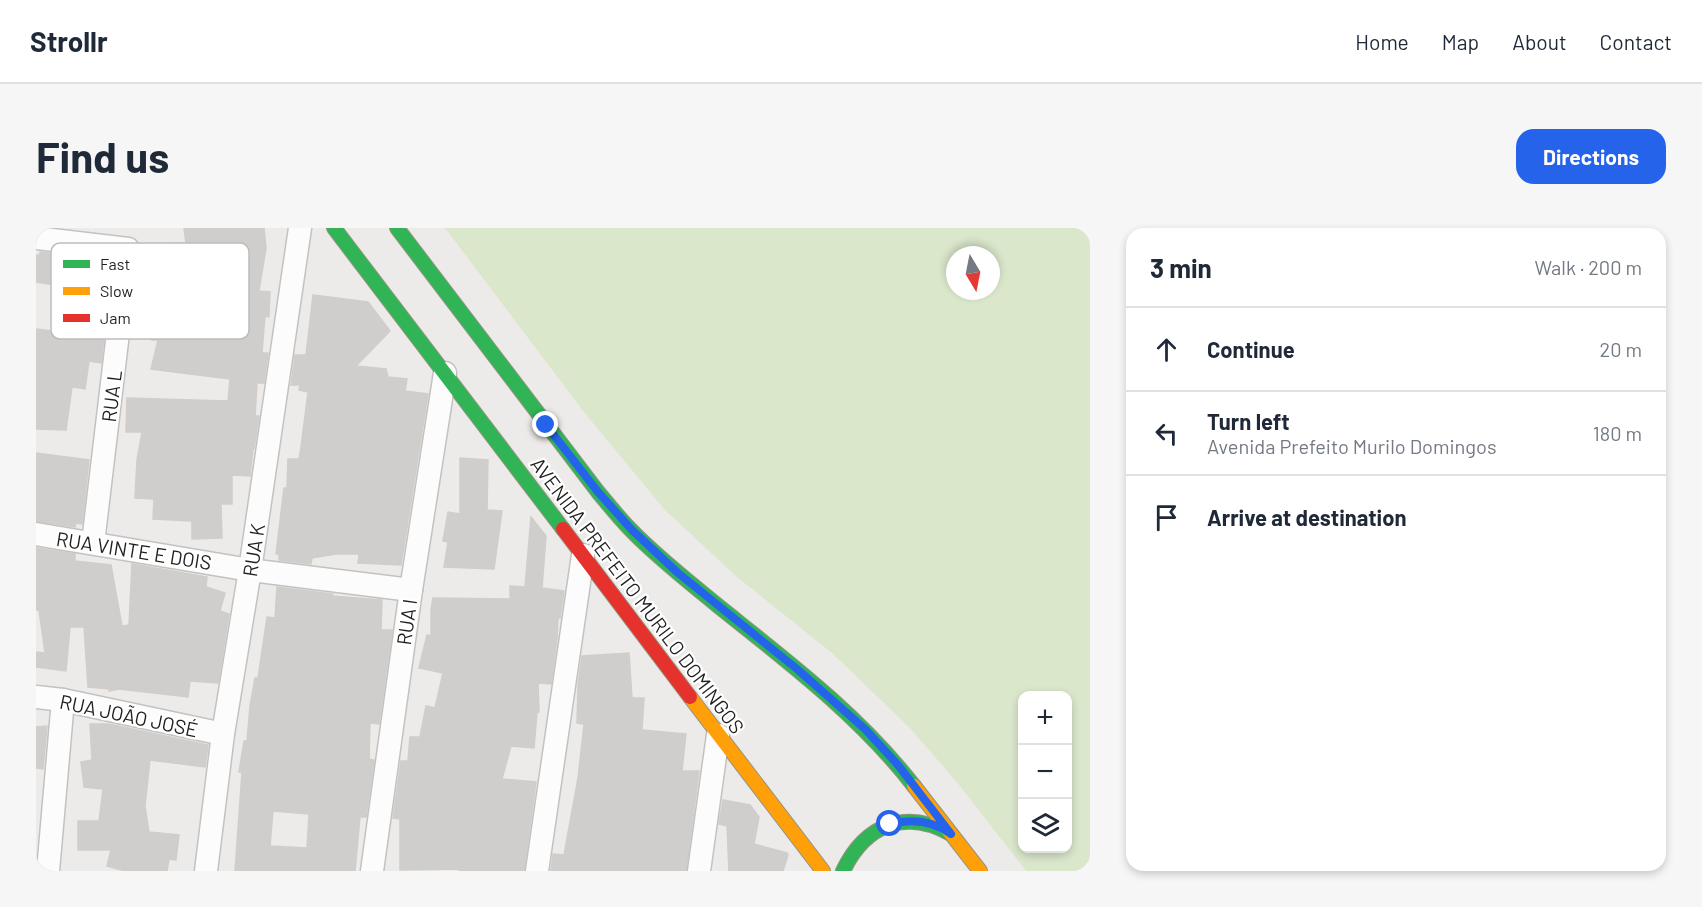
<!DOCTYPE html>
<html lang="en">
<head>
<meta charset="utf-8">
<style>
  :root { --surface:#fff; --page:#f6f6f7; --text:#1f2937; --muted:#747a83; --line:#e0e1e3; --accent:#2563eb }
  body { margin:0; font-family:Barlow,sans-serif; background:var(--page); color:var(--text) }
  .controls { position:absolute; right:18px; bottom:18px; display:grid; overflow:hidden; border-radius:12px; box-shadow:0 3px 9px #0003 }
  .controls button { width:54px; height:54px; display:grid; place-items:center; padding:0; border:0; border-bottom:2px solid var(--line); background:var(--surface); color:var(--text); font:30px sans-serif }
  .compass { position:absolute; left:910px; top:18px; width:54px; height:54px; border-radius:50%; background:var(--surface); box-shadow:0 3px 9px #0003; rotate:170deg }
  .stop { position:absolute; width:18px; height:18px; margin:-14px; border:4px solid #2563eb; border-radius:50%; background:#fff }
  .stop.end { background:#2563eb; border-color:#fff; box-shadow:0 2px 6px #0008 }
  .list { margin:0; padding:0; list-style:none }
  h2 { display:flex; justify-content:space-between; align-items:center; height:78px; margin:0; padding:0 24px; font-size:26px }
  h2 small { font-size:20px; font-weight:400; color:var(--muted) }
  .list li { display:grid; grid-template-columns:39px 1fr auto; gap:18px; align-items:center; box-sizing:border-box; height:84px; padding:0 24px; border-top:2px solid var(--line) }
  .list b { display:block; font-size:22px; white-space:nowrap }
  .list p { margin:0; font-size:20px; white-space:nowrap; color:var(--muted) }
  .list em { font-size:20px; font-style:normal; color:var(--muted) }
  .icon { flex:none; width:33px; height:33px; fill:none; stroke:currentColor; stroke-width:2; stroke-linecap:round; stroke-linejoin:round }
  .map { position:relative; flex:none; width:1054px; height:643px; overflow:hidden; border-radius:18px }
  header { display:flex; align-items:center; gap:36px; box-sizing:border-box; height:84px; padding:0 30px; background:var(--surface); border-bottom:2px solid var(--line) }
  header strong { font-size:28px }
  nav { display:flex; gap:33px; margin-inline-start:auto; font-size:21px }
  .intro { display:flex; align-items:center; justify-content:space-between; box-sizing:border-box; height:144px; padding:0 36px }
  h1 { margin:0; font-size:42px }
  .button { padding:15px 27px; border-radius:18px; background:var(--accent); color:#fff; font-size:21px; font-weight:700 }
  main { display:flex; gap:36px; padding:0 36px }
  aside { flex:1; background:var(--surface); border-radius:18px; box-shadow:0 3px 9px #0003 }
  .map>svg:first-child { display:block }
  .grass { fill:#dae7cb; fill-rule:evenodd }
  .building { fill:#d0cecc; stroke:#d0cdca; stroke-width:1.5; fill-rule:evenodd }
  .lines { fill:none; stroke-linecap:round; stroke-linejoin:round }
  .street-casing { stroke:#c3c2c1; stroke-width:25 }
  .fast-casing { stroke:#949583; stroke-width:16 }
  .slow-casing { stroke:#949583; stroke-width:16 }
  .jam-casing { stroke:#949583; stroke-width:16 }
  .street { stroke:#fcfcfc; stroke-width:22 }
  .fast { stroke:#30b455; stroke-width:14 }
  .slow { stroke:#ff9f0a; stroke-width:14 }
  .jam { stroke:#e5322d; stroke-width:14 }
  .route { stroke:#2563eb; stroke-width:8 }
  .labels { text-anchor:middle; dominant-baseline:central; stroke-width:4.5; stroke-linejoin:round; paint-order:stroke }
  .street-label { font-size:20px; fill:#1f1f1f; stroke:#fff }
  .key { fill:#fff; stroke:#bcbcbc; stroke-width:1.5 }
  .key-label { font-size:16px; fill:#1f1f1f }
</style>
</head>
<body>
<header>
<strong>Strollr</strong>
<nav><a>Home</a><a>Map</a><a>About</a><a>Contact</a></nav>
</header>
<div class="intro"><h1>Find us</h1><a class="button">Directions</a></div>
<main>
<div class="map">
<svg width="1054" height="643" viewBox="0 0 1054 643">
  <rect width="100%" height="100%" fill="#edebe9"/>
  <path class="grass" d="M 409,0 L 1054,0 L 1054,643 L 990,643 L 924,558 L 874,500 L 796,425 L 701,349 L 629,282 L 551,188 ZM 919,27 L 955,27 L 955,63 L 919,63 ZM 987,467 L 1032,467 L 1032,620 L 987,620 Z"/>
  <g class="building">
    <polygon points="148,0 228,0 230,20 223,63 234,64 233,89 229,88 226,125 232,125 228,155 221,155 219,188 223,188 218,221 217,221 214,248 196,247 196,276 185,276 186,310 156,311 156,293 117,291 118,271 99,270 101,232 106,204 90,204 91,170 192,173 194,151 115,141 122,112 116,112 112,87 121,85 124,53 136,53 139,15 150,16"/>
    <polygon points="4,24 77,33 65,135 53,133 49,161 36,159 30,202 0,201 0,101 65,109 61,65 19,65 19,57 0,54 0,27 4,27"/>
    <polygon points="277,67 332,74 354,103 320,138 350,141 352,149 371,151 369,163 392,166 365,337 322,335 323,326 300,326 276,330 275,336 243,332 243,326 240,326 248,260 251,260 252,231 263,231 265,219 272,164 263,162 264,157 255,157 259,127 270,127"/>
    <polygon points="0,225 53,232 46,296 40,295 39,299 0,293"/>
    <polygon points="424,230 452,232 451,282 466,283 458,341 408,339 412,314 407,313 412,284 424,286"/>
    <polygon points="495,289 510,308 506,360 528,363 524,390 522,390 521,411 515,456 502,455 503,484 501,484 498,520 475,518 466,551 500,554 488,643 423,643 423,641 364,642 364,591 357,590 365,533 372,533 374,509 384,509 390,478 399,480 407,445 383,440 391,407 395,408 395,382 397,370 474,371 474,358 489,359"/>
    <polygon points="0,320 39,326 39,333 75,337 86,398 93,397 96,336 171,349 170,359 189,365 184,383 193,386 182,455 154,453 152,469 83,461 73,463 74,461 52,459 48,399 34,399 30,443 0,439 0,424 9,425 3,382 0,382"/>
    <path d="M 241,359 L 297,366 L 296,368 L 346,372 L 345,402 L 356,402 L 343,496 L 334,495 L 333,531 L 338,532 L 330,589 L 324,589 L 319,643 L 199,643 L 206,544 L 203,544 L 208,513 L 211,513 L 214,478 L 219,450 L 222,450 L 231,389 L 239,390 ZM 237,583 L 273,586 L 271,620 L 234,618 Z"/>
    <polygon points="593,425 596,470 608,470 606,502 650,506 646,543 663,543 650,643 515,643 517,626 528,627 542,550 548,496 541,495 542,457 546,428"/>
    <polygon points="54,496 73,496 172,517 169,539 114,532 109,578 113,604 143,607 140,632 133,631 131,643 89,643 71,638 75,622 42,622 42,593 63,593 67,561 48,559 45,534 56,532"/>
    <polygon points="11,498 7,541 0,540 0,499"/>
    <polygon points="687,572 714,577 723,589 718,616 751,625 752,627 747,643 693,643 691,598 683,596"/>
  </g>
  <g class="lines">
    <defs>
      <g id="street">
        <polyline points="0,10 92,21 57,315"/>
        <polyline points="0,306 214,342 375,362"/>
        <polyline points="0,469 27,472 187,506"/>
        <polyline points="12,643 27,472"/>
        <polyline points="170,643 187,506 214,342 264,0"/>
        <polyline points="336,643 375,362 409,145"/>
        <polyline points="501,643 547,327"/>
        <polyline points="663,643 682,507"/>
      </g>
      <g id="fast">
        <polyline points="298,0 527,301"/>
        <path d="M 361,0 L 562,264 C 573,277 583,290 595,302 C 621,329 652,353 681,377 C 751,433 823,487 878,558"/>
        <path d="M 807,643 C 829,597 869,580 915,606"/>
      </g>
      <g id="slow">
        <polyline points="654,469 787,643"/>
        <polyline points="878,558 944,643"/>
      </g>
      <polyline id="jam" points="527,301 654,469"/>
    </defs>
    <use href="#street" class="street-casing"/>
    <use href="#fast" class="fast-casing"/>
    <use href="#slow" class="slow-casing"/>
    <use href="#jam" class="jam-casing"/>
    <use href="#street" class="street"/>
    <use href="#fast" class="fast"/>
    <use href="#slow" class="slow"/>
    <use href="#jam" class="jam"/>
  </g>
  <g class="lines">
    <path class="route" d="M 510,197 L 562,264 L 596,302 L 642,345 L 761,441 L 829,501 L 862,537 L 915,606 C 897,593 875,591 854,596"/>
  </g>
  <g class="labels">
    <g class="street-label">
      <text transform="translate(75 168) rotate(-83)">RUA L</text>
      <text transform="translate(98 322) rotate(9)">RUA VINTE E DOIS</text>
      <text transform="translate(217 322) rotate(-81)">RUA K</text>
      <text transform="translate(602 367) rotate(53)">AVENIDA PREFEITO MURILO DOMINGOS</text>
      <text transform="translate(370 394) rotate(-82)">RUA I</text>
      <text transform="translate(93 487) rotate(12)">RUA JOÃO JOSÉ</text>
    </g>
  </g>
  <rect x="15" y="15" width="198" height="96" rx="9" class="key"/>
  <rect x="27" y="32" width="27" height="8" fill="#30b455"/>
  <rect x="27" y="59" width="27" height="8" fill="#ff9f0a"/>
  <rect x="27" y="86" width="27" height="8" fill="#e5322d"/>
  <g class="key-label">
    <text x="64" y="42">Fast</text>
    <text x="64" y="69">Slow</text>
    <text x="64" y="96">Jam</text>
  </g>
</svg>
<div class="controls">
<button>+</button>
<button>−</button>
<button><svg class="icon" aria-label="layers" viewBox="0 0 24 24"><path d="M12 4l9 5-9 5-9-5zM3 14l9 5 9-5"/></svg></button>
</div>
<svg class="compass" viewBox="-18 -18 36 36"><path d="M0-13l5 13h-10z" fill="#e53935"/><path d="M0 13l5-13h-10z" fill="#747a83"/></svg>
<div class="stop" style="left:854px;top:596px"></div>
<div class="stop end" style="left:510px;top:197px"></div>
</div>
<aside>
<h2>3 min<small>Walk · 200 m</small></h2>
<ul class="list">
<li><svg class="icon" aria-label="ahead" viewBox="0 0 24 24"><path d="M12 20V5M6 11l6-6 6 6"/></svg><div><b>Continue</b></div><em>20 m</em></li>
<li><svg class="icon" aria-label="left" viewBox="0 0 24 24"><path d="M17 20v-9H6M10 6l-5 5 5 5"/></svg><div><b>Turn left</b><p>Avenida Prefeito Murilo Domingos</p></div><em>180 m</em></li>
<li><svg class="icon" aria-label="arrive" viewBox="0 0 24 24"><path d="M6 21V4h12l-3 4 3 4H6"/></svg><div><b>Arrive at destination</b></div></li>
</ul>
</aside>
</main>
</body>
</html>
